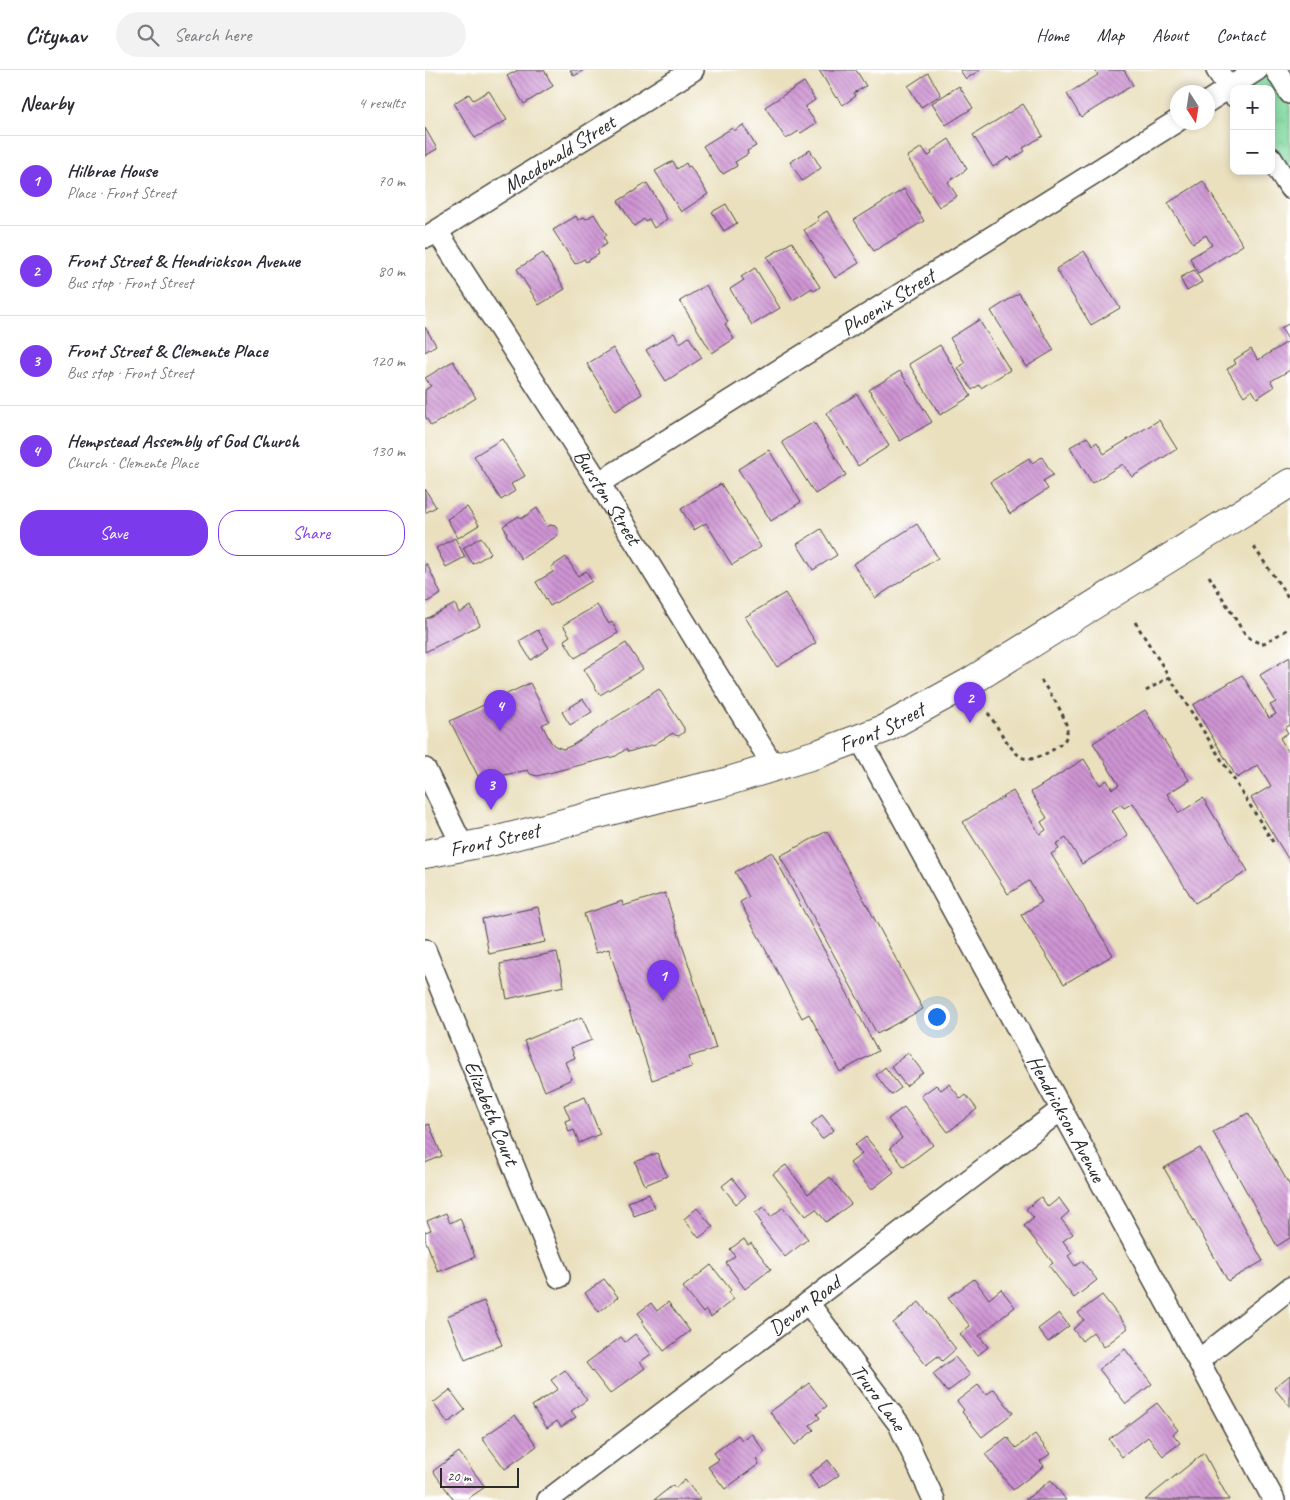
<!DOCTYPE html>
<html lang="en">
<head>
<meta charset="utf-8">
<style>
  :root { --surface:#fff; --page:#f2f2f3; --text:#2b2b33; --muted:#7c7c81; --line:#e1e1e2; --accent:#7c3aed }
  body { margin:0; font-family:Caveat,sans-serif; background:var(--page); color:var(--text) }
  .controls { position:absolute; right:15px; top:15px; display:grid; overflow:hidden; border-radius:10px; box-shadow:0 2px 8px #0003 }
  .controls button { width:45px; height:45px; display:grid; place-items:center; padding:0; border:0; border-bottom:1px solid var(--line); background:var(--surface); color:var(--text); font:25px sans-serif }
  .compass { position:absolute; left:745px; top:15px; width:45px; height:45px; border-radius:50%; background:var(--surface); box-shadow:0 2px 8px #0003; rotate:168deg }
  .scale { position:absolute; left:15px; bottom:12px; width:79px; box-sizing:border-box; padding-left:5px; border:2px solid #2b2b2b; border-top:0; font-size:14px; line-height:18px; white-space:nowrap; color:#2b2b2b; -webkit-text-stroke:4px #fff; paint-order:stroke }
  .you { position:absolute; left:511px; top:946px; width:18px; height:18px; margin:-12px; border:4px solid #fff; border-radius:50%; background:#1a73e8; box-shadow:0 0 0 8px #1a73e833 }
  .badge { display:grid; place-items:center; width:32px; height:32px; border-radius:50%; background:var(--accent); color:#fff; font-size:16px; font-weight:700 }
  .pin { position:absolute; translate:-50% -41px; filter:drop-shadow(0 1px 2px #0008) }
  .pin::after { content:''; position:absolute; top:26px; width:18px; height:15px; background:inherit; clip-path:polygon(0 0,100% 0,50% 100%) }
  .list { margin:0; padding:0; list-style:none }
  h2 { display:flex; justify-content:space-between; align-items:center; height:65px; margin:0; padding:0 20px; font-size:21px }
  h2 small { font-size:16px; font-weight:400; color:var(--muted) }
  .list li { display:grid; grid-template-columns:32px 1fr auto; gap:15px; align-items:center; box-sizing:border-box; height:90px; padding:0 20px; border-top:1px solid var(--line) }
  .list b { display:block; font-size:19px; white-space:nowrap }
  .list p { margin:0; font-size:16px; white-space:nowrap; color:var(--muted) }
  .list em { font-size:16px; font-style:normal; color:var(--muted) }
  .actions { display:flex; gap:10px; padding:15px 20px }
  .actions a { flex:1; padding:11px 0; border:1px solid var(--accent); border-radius:20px; text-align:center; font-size:18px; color:var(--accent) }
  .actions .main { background:var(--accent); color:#fff }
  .icon { flex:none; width:28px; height:28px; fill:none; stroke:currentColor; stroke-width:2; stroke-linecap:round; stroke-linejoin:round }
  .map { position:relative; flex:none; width:865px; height:1430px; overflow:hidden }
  header { display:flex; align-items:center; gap:30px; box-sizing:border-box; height:70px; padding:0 25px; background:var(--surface); border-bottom:1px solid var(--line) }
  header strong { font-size:24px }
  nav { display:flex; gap:28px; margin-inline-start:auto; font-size:18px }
  .search { width:350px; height:45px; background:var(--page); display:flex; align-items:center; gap:12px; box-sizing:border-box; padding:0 18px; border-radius:28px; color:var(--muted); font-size:19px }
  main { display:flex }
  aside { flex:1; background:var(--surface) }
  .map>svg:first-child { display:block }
  .park { fill:url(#park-crowns); stroke:#558264 }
  .building { fill:url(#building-back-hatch) }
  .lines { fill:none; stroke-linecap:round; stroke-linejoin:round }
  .street-casing { stroke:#484641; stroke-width:24 }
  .primary-casing { stroke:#484641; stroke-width:30 }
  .path { stroke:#484641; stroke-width:3; stroke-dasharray:4 4; stroke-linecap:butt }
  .street { stroke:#fff; stroke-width:21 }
  .primary { stroke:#fff; stroke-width:28 }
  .labels { text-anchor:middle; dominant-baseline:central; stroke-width:5; stroke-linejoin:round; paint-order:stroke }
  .street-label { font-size:21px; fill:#2b2b2b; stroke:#fff }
</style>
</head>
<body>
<header>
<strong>Citynav</strong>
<div class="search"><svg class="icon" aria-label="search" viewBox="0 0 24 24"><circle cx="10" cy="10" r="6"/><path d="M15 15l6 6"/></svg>Search here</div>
<nav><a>Home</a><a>Map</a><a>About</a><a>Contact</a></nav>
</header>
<main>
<aside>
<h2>Nearby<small>4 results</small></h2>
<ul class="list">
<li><span class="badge">1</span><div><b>Hilbrae House</b><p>Place · Front Street</p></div><em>70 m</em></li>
<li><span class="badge">2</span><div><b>Front Street &amp; Hendrickson Avenue</b><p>Bus stop · Front Street</p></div><em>80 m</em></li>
<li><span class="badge">3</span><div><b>Front Street &amp; Clemente Place</b><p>Bus stop · Front Street</p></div><em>120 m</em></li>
<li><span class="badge">4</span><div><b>Hempstead Assembly of God Church</b><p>Church · Clemente Place</p></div><em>130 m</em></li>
</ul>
<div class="actions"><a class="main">Save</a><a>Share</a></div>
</aside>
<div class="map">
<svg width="865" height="1430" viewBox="0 0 865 1430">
  <defs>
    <pattern id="park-crowns" width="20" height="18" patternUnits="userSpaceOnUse" patternTransform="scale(1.25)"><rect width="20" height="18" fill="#7fd89e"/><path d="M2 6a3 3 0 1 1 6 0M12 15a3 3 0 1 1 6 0" fill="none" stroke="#6eba88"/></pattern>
    <pattern id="building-back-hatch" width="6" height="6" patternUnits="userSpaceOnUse" patternTransform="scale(1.25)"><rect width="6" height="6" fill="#ce94d3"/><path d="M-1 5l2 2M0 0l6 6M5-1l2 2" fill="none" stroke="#a779ab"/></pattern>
  </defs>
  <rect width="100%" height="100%" fill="#fff"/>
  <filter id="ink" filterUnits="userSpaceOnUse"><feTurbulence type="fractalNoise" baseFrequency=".02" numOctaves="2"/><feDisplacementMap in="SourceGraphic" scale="10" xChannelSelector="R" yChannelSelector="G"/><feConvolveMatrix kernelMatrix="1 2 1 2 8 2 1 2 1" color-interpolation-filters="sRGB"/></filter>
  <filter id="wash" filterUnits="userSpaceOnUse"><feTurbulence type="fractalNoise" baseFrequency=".0096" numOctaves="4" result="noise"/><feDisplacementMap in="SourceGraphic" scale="20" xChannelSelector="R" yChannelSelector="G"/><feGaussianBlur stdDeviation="1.12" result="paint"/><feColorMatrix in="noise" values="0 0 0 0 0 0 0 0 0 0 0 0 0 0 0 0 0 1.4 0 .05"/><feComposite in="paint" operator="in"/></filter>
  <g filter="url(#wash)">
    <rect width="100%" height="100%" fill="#eae0be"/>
    <polygon class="park" points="792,0 851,0 865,23 865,118 846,88 846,19 809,19"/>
    <g id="blocks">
      <g class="building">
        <polygon points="93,0 119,0 128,16 99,34 82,6"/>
        <polygon points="145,0 159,0 149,6"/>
        <polygon points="394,0 431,0 441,16 429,23 431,26 418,35 412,27 411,28"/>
        <polygon points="535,0 555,0 541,9"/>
        <polygon points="670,0 699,0 708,15 656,47 642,24 673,5"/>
        <polygon points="503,3 516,25 496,37 483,16"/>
        <polygon points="379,12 390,30 380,37 391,53 376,63 374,61 361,69 340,37"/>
        <polygon points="534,16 548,38 521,55 507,33"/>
        <polygon points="64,21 82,50 50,68 29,33 44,24 48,30"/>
        <polygon points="598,34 618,66 598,78 600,81 586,90 584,87 568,97 548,65"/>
        <polygon points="318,55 331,76 322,81 323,84 310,92 312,96 298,104 296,101 295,102 278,76 307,58 309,61"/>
        <polygon points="0,58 12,79 0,86"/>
        <polygon points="524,69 542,99 523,112 532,126 514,137 482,87 497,77 503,86 507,84 506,81"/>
        <polygon points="385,80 396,98 377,111 365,92"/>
        <polygon points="248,91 252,99 261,93 263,97 265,96 283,124 256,142 230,101"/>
        <polygon points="778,111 818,175 773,203 765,188 787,175 781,165 768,173 743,133"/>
        <polygon points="222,113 237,138 236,139 242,149 229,158 224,149 220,151 219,149 209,156 193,131"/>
        <polygon points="479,119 499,151 449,181 429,150"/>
        <polygon points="301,134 312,153 299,161 287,142"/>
        <polygon points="402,141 434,193 410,208 379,160 394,150 392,147"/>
        <polygon points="169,144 182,165 179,167 182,174 172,180 174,184 161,192 159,189 150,194 128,160 151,146 153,150 159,147 161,149"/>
        <polygon points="367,172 395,217 389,221 387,218 368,230 342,187"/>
        <polygon points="659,181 695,238 666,255 631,199"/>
        <polygon points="118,183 140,219 114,235 92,199"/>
        <polygon points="330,198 355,238 327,255 305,219 319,210 316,207"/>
        <polygon points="769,200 777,212 762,221 755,208"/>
        <polygon points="281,215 303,252 300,254 309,269 287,283 255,231"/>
        <polygon points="594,223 629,280 601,297 566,241"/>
        <polygon points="554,250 585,300 556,318 554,315 547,320 533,298 540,293 525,268"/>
        <polygon points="865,253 865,300 846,311 849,317 832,328 827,320 819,326 802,299 811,294 809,290 826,279 833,290 864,271 856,258"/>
        <polygon points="0,257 11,275 0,282"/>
        <polygon points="249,263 255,273 264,267 277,288 241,311 221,280"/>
        <polygon points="515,275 546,326 515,345 484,294"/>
        <polygon points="188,278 217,324 191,341 162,294"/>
        <polygon points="28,291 51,328 6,356 0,346 0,320 6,316 0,308"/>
        <polygon points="475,301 507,352 475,371 444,320"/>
        <polygon points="432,324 464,376 433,396 401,343"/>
        <polygon points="734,350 752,379 707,407 698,394 667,413 645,377 662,367 668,375 672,372 679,384"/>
        <polygon points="389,352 421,405 390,424 357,372"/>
        <polygon points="77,369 100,406 86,414 90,421 76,430 49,386"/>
        <polygon points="344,380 376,432 346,451 313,399"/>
        <polygon points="617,387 628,405 618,411 623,419 585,444 565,412 604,388 607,393"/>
        <polygon points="296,414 336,477 307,495 281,453 269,460 256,439"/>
        <polygon points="0,419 11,437 0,443"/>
        <polygon points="42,437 54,455 33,468 22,449"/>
        <polygon points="112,438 123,457 125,455 130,456 133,460 132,466 96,489 81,464 82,463 78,456 94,446 96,449"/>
        <polygon points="492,454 513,488 450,528 428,494"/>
        <polygon points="396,459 412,485 388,500 372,474"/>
        <polygon points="56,467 66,483 48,494 38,478"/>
        <polygon points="30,468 40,487 21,497 11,478"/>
        <polygon points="141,487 153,506 161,501 167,511 125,536 111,512 128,502 126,497"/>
        <polygon points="2,494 16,524 0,533 0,495"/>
        <polygon points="360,523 391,573 352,597 320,547"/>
        <polygon points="30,534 34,543 46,536 55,555 0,582 0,549"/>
        <polygon points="172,535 184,554 187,552 193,563 150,588 139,570 145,566 138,555"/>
        <polygon points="113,560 124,578 106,590 94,571"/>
        <polygon points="201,573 218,599 175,625 159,599"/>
        <polygon points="865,587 865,655 860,658 863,663 855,668 865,685 865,792 826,728 846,716 833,695 812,708 768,635 817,605 844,648 851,644 845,635 851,632 835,605"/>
        <polygon points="105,613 124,651 117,655 126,672 130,676 138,679 146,676 234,619 259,658 259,662 254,666 250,665 248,663 230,674 203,682 201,679 191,686 112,706 105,704 103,700 55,710 25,651"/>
        <polygon points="158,629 167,642 145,655 137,642"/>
        <polygon points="720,640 764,710 742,724 754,743 778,728 823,801 770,833 708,733 699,738 696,734 687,740 703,766 657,794 641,768 631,774 634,779 626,784 688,885 639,914 596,845 617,832 604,811 583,824 538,752 588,721 615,764 621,760 616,752 622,748 606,722 659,689 675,715 682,710 687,719 694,715 668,673"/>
        <polygon points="402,761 498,939 452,964 355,786"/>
        <polygon points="347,782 453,981 415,1002 384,944 377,948 315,832 324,827 310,802"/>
        <polygon points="240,823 291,978 264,987 267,997 227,1010 184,879 171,883 159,844 197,831 198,836"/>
        <polygon points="113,837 120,872 64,884 57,849"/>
        <polygon points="132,882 139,916 82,929 75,894"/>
        <polygon points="157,947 167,970 146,978 150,988 140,992 147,1009 120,1021 99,971"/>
        <polygon points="483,983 498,1002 481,1016 466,996"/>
        <polygon points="460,997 476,1018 466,1025 451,1005"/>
        <polygon points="524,1014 536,1029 541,1025 552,1039 523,1062 496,1026 511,1015 516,1020"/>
        <polygon points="160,1027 175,1064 154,1073 149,1060 144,1062 140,1051 145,1049 139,1035"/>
        <polygon points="479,1037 508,1075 479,1097 465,1078 477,1068 463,1049"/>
        <polygon points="823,1043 865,1116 865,1168 852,1176 788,1062"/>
        <polygon points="397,1045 409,1060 397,1069 386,1054"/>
        <polygon points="4,1054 17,1086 0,1093 0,1056"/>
        <polygon points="441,1067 469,1102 446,1120 425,1093 437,1084 430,1075"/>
        <polygon points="775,1078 838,1191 803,1211 739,1098"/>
        <polygon points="232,1083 242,1106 220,1115 210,1092"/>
        <polygon points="361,1095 383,1124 405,1107 426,1134 401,1152 391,1139 381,1146 348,1104"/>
        <polygon points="307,1108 321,1126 311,1134 297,1116"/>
        <polygon points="224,1124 230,1138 209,1146 203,1132"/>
        <polygon points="616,1127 623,1137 634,1128 644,1142 636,1149 648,1164 638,1171 647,1183 643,1186 650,1196 657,1191 672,1210 649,1228 624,1196 628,1193 599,1156 609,1148 601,1139"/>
        <polygon points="338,1137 346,1147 358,1137 383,1169 360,1187 335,1155 337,1154 330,1143"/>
        <polygon points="272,1138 288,1157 274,1168 259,1149"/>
        <polygon points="21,1143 25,1153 35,1148 50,1187 13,1202 0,1169 0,1162 6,1160 2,1151"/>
        <polygon points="319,1169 323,1175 326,1173 346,1199 320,1219 301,1193 310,1186 305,1179"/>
        <polygon points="286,1195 306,1220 304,1222 309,1229 286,1247 281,1240 278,1243 258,1217"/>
        <polygon points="179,1209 193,1227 174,1242 160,1223"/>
        <polygon points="549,1209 564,1229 576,1219 590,1237 554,1266 563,1277 552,1286 535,1264 545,1256 523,1228"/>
        <polygon points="677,1225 703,1258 679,1277 668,1262 657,1271 648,1259 659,1250 653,1243"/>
        <polygon points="59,1231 77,1275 40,1290 22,1246"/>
        <polygon points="243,1232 265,1261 239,1281 217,1252 219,1251 213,1243 226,1233 232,1241"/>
        <polygon points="494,1232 531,1279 517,1291 513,1286 501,1295 468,1253"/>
        <polygon points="634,1243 644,1256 623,1272 613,1259"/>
        <polygon points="210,1264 226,1284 215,1292 220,1298 185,1324 161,1293 196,1267 200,1272"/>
        <polygon points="700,1279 727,1314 701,1334 674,1299"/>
        <polygon points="530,1287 545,1305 522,1322 508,1304"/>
        <polygon points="140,1300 162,1330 146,1341 151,1347 136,1357 132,1351 122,1358 107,1336 133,1319 126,1310"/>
        <polygon points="865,1305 865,1337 849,1318"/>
        <polygon points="384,1313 402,1336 392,1344 395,1348 385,1355 389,1360 370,1375 345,1342"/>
        <polygon points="553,1315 561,1325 569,1319 588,1343 557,1367 537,1342 539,1340 532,1331"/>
        <polygon points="25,1320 40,1340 23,1353 8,1333"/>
        <polygon points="732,1333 753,1360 748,1364 755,1373 738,1386 723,1367 697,1387 684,1369"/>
        <polygon points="90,1345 112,1376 80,1399 57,1368"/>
        <polygon points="326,1363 340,1382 331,1389 334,1394 300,1419 283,1397 294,1390 289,1383 313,1365 317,1370"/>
        <polygon points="610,1364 625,1384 615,1391 619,1396 588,1420 560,1384 582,1367 591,1378"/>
        <polygon points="34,1382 60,1417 41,1430 29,1430 8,1401"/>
        <polygon points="779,1383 804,1430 720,1430"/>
        <polygon points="403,1390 414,1405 394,1419 384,1405"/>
        <polygon points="260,1410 276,1430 229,1430 248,1415 250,1418"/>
        <polygon points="626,1410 641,1430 600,1430"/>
      </g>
    </g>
  </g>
  <g filter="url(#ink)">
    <use href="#blocks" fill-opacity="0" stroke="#484641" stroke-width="1"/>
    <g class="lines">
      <defs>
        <g id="street">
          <polyline points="792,0 809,26"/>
          <polyline points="851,0 865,23"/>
          <polyline points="782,32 832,0"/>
          <polyline points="846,88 865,118"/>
          <path id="s1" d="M 12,161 L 174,413 L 349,697"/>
          <path id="s2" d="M 2,167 L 268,0"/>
          <path id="s3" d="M 174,413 L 752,51"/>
          <path id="s4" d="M 435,669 L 849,1430"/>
          <polyline points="0,699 38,777"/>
          <path id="s5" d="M 0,880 L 134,1207"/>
          <path id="s6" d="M 383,1233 L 474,1354 L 509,1430"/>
          <polyline points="774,1290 865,1218"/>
          <path id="s7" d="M 123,1430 L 383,1233 L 637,1039"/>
        </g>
        <g id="primary">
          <path id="s8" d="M 0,784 L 69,771 L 266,720 L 294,714 L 395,683 L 459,659 L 543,613 L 865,413"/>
        </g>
      </defs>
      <use href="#street" class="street-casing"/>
      <use href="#primary" class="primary-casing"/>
      <g class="path">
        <polyline points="829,477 865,530"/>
        <path d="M 784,506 L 819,563 C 825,569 831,573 839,573 L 865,558"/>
        <polyline points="710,552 848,772"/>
        <polyline points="721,621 744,607"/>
        <path d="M 563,643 C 571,654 584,679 595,686 C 603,692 612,688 620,684 C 626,681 634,676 639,671 C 651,656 624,623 616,610"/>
      </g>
      <use href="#street" class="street"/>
      <use href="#primary" class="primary"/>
    </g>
  </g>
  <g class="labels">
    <g class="street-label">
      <text stroke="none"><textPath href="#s2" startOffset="156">Macdonald Street</textPath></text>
      <text stroke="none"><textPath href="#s3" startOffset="341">Phoenix Street</textPath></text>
      <text stroke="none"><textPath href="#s1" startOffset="316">Burston Street</textPath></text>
      <text stroke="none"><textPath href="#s8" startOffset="475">Front Street</textPath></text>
      <text stroke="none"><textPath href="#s8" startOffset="71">Front Street</textPath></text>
      <text stroke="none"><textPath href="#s5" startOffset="176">Elizabeth Court</textPath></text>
      <text stroke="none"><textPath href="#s4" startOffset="432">Hendrickson Avenue</textPath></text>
      <text stroke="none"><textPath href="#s7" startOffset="322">Devon Road</textPath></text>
      <text stroke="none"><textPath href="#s6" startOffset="118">Truro Lane</textPath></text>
    </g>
  </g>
</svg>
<div class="controls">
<button>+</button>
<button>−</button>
</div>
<svg class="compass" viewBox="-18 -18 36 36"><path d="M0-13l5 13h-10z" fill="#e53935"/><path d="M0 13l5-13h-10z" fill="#7c7c81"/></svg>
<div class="scale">20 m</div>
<div class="you"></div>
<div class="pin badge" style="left:238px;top:931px">1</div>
<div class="pin badge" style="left:545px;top:653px">2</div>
<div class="pin badge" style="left:66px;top:740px">3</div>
<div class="pin badge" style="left:75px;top:661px">4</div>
</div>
</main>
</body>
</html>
